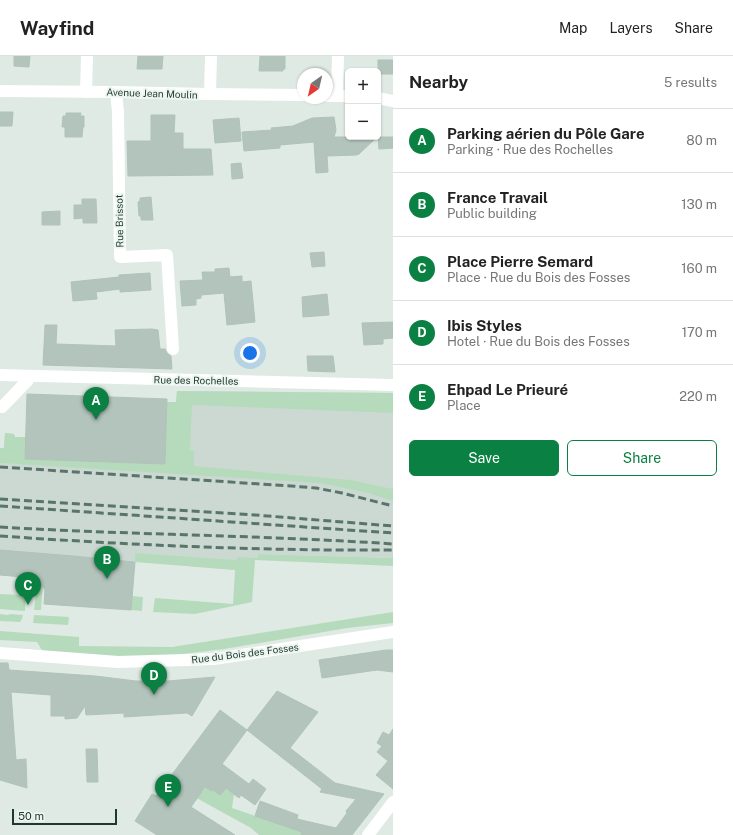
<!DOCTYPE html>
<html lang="en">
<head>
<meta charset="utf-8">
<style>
  :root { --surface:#fff; --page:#f2f2f2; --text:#222; --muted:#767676; --line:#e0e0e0; --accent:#0b8043 }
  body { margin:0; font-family:"Public Sans",sans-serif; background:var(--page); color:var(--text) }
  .controls { position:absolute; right:12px; top:12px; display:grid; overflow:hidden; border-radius:6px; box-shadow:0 1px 3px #0004 }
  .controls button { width:36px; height:36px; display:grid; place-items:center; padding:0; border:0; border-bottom:1px solid var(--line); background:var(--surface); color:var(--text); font:20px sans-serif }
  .compass { position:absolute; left:297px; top:12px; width:36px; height:36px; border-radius:50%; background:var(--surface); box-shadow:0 1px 3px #0004; rotate:214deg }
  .scale { position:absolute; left:12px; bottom:10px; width:105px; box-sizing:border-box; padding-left:4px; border:2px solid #1f392f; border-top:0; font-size:11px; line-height:14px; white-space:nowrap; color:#1f392f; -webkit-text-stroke:3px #eef6f1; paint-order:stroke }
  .you { position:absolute; left:250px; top:297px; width:14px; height:14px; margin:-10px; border:3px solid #fff; border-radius:50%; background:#1a73e8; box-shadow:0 0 0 6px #1a73e833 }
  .badge { display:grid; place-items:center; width:26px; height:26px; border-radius:50%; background:var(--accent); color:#fff; font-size:13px; font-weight:700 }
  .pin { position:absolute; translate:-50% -33px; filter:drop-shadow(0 1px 2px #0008) }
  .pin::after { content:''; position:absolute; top:21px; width:14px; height:12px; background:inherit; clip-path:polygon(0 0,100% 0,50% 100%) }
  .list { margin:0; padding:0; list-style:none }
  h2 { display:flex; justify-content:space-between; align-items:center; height:52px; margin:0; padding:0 16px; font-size:17px }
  h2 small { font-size:13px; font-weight:400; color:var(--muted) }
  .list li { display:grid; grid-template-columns:26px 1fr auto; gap:12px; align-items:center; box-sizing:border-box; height:64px; padding:0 16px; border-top:1px solid var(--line) }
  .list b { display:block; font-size:15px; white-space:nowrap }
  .list p { margin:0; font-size:13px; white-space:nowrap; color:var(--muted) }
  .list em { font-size:13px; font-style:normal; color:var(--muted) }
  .actions { display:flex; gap:8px; padding:12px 16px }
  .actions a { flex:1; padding:9px 0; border:1px solid var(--accent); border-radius:6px; text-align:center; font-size:14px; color:var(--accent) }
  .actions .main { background:var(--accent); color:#fff }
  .map { position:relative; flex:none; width:393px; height:779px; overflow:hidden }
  header { display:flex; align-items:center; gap:24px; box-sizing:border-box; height:56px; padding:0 20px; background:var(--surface); border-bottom:1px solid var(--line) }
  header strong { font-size:19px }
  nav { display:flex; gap:22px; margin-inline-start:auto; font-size:14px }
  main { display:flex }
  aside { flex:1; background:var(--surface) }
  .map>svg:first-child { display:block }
  .built { fill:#ccd9d2 }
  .green { fill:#b6dbbc }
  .building { fill:#b3c4bc; stroke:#b0c3b9 }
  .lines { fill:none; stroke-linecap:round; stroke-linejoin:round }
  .street { stroke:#fff; stroke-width:12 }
  .secondary { stroke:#fff; stroke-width:12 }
  .rail { stroke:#59756b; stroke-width:3; stroke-dasharray:8 4; stroke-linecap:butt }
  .labels { text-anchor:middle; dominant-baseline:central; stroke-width:4; stroke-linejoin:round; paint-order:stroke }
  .street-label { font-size:10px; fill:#1f392f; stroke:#eef6f1 }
</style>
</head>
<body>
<header>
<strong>Wayfind</strong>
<nav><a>Map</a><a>Layers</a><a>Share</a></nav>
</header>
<main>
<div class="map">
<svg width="393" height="779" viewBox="0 0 393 779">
  <rect width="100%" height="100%" fill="#deeae3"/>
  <polygon class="built" points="177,335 393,337 393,502 258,498 257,502 235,514 73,500 45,533 40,523 0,519 0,392 4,392 5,377 14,378 15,381 26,381 25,403 165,408 167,346 176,346"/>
  <g class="green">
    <polygon points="177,335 393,337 393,357 192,349 190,395 194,395 194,410 350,424 393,433 393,445 368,437 320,427 0,407 0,392 4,392 5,377 14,378 15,381 26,381 25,403 165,408 167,346 176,346"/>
    <polygon points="135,497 236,504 237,501 257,502 258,498 393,502 393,510 255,504 252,546 195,558 153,556 155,542 233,548 235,514 135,506"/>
    <polygon points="25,523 38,524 43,527 41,554 34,554 36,538 28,530 24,530"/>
    <polygon points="0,538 22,539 25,544 25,555 0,553"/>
    <polygon points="132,540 143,541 142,555 131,554"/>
    <polygon points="393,556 393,567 347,572 224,593 174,599 125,601 43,596 37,586 0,584 0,575 79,581 79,590 172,591"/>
    <polygon points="0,558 8,559 10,558 23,559 22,563 20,566 0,565"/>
    <polygon points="34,559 69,561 68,569 33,567"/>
    <polygon points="206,731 211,735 213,734 220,739 226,732 234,738 232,752 302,776 301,779 259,779 251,772 191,739 198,733 202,736"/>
  </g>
  <g class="building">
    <polygon points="14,0 30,0 29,11 14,10"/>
    <polygon points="138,0 163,0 162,13 137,13"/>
    <polygon points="260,0 285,0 285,13 283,13 283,15 259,15"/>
    <rect x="378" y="4" width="15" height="14"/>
    <polygon points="0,56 13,56 12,70 0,70"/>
    <polygon points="66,57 81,57 80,60 84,60 84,71 83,71 82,81 65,81 65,71 62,71 63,60 66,60"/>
    <polygon points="151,59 175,59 174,77 183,77 183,93 211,93 213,119 128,120 127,85 151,85"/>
    <polygon points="334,61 336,74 334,81 377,81 359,98 356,99 327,100 328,116 316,117 314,86 280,89 280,92 244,95 242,76 272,74 271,72 293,70 312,62"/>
    <polygon points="239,62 241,85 215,87 213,64"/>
    <polygon points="378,81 393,81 393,92 379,93"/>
    <polygon points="241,107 243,122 232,123 231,108"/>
    <polygon points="151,141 153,164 141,164 141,160 139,160 138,146 140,145 140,142"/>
    <polygon points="82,143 96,143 97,167 83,167 83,162 74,163 74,149 82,149"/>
    <polygon points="60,155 60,169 42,169 42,156"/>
    <polygon points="324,196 325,210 312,211 310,197"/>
    <polygon points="229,212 230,221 242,220 242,226 251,225 255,266 227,269 224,237 201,239 201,242 196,243 196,249 182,250 180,225 203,224 202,216 215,216 215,213"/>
    <polygon points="150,217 151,234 120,236 120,233 96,236 97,243 73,245 71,226 119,221 119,219"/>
    <polygon points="327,238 329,259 303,261 302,241"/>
    <polygon points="393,266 393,282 383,283 383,288 364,289 362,267"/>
    <polygon points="45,269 57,269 56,288 116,290 115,274 152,273 158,274 160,293 165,293 167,297 171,300 172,313 43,309"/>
    <polygon points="307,300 333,300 335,316 308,315"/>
    <polygon points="27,338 167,343 165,408 25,403"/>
    <polygon points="0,494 73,500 135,506 131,554 44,548 45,534 36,522 0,519"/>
    <polygon points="386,594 393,594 393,616 377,614 322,622 319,604"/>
    <polygon points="0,607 8,607 9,614 95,620 136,625 168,625 215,621 192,660 187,657 124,661 124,657 86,659 85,650 77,662 65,663 65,660 51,660 51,639 11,636 16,704 26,703 27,732 0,724"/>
    <polygon points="277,635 318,656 290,692 335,727 384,738 352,779 301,779 302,776 255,760 260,745 298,759 297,763 336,772 347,757 346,755 356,743 320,736 322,733 247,674"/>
    <polygon points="220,654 247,674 222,708 249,728 253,723 266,733 255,749 241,739 239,742 226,732 220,739 213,734 212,735 205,731 191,751 235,779 157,779 135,765 152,738 156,740"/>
    <polygon points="393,673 393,733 376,719 388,705 377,696 382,690 377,687 383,676 389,679"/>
    <polygon points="86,693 97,693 98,726 87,726"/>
  </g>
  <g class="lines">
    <g class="street">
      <polyline points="86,36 87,0"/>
      <polyline points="116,36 118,56 120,201 167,199 173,293"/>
      <polyline points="210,38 211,0"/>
      <polyline points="337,40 338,0"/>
      <polyline points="0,319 393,329"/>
      <polyline points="0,351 2,351 28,324"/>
    </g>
    <g class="secondary">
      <polyline points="0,35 116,36 210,38 303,39"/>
      <polyline points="327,40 348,40"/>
      <polyline points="378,42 393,45"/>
      <polyline points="0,597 118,606 186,604 214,603 393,576"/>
      <polyline points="368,779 393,746"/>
    </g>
    <g class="rail">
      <polyline points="0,411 291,430 316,432 342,437 393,450"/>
      <polyline points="0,443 255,459 393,470"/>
      <polyline points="0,450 334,473 393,477"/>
      <path d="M 0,471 C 131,479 262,479 393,488"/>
      <path d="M 0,480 C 131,489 262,495 393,494"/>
    </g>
  </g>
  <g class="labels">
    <g class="street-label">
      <text transform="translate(152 37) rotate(2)">Avenue Jean Moulin</text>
      <text transform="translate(119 165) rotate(-91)">Rue Brissot</text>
      <text transform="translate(196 324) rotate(1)">Rue des Rochelles</text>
      <text transform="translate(245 597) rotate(-7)">Rue du Bois des Fosses</text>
    </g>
  </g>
</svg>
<div class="controls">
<button>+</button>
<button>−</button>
</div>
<svg class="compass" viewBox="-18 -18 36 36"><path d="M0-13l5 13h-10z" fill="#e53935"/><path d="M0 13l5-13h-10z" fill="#767676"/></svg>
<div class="scale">50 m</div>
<div class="you"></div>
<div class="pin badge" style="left:96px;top:364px">A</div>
<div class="pin badge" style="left:107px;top:523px">B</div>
<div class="pin badge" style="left:28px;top:549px">C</div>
<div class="pin badge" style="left:154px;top:639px">D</div>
<div class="pin badge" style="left:168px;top:751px">E</div>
</div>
<aside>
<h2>Nearby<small>5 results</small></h2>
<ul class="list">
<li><span class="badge">A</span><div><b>Parking aérien du Pôle Gare</b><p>Parking · Rue des Rochelles</p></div><em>80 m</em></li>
<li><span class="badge">B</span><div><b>France Travail</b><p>Public building</p></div><em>130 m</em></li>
<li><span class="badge">C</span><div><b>Place Pierre Semard</b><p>Place · Rue du Bois des Fosses</p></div><em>160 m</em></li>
<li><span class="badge">D</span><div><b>Ibis Styles</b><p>Hotel · Rue du Bois des Fosses</p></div><em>170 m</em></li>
<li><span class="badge">E</span><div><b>Ehpad Le Prieuré</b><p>Place</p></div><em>220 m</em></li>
</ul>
<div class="actions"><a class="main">Save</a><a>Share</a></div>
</aside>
</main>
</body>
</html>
